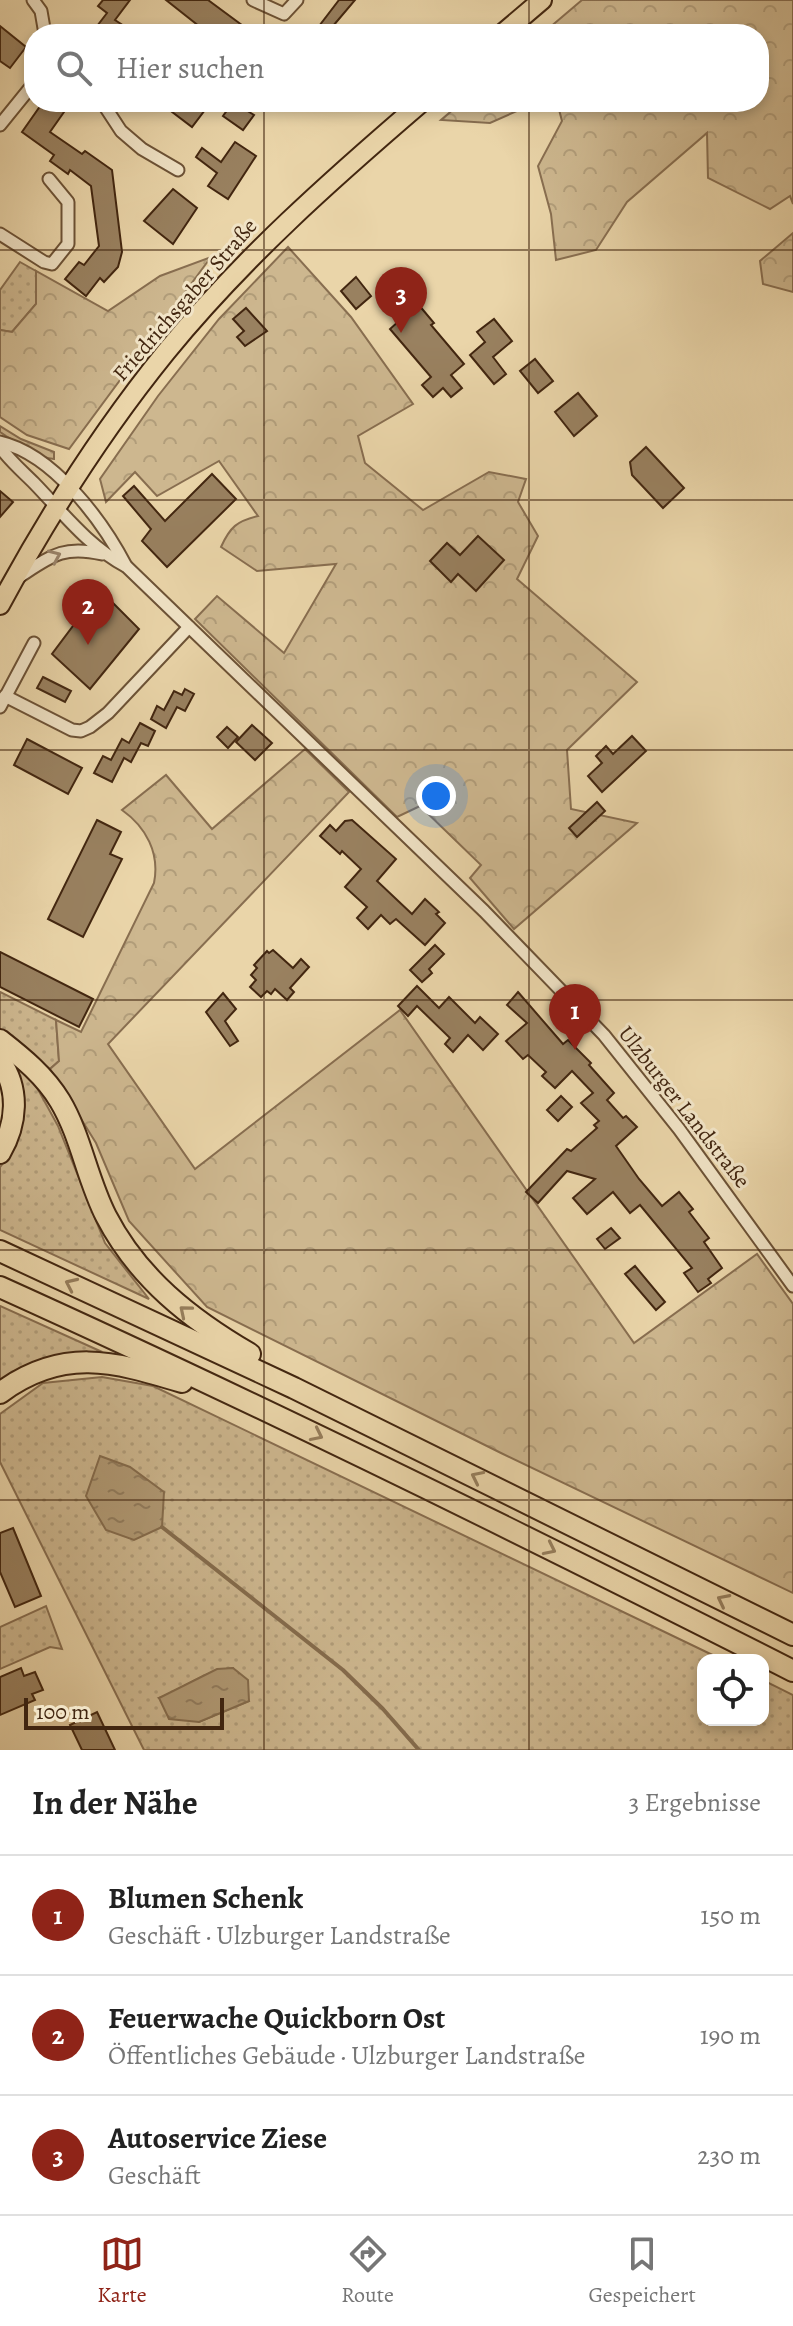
<!DOCTYPE html>
<html lang="de">
<head>
<meta charset="utf-8">
<style>
  :root { --surface:#fff; --page:#f2f2f2; --text:#222; --muted:#767676; --line:#e0e0e0; --accent:#8f2418 }
  body { margin:0; font-family:Alegreya,serif; background:var(--page); color:var(--text) }
  .controls { position:absolute; right:24px; bottom:24px; display:grid; overflow:hidden; border-radius:16px; box-shadow:0 4px 12px #0003 }
  .controls button { width:72px; height:72px; display:grid; place-items:center; padding:0; border:0; border-bottom:2px solid var(--line); background:var(--surface); color:var(--text); font:40px sans-serif }
  .scale { position:absolute; left:24px; bottom:20px; width:200px; box-sizing:border-box; padding-left:8px; border:4px solid #422610; border-top:0; font-size:22px; line-height:28px; white-space:nowrap; color:#422610; -webkit-text-stroke:6px #f1e4c7; paint-order:stroke }
  .you { position:absolute; left:436px; top:796px; width:28px; height:28px; margin:-20px; border:6px solid #fff; border-radius:50%; background:#1a73e8; box-shadow:0 0 0 12px #1a73e833 }
  .badge { display:grid; place-items:center; width:52px; height:52px; border-radius:50%; background:var(--accent); color:#fff; font-size:26px; font-weight:700 }
  .pin { position:absolute; translate:-50% -66px; filter:drop-shadow(0 2px 4px #0008) }
  .pin::after { content:''; position:absolute; top:42px; width:28px; height:24px; background:inherit; clip-path:polygon(0 0,100% 0,50% 100%) }
  .list { margin:0; padding:0; list-style:none }
  h2 { display:flex; justify-content:space-between; align-items:center; height:104px; margin:0; padding:0 32px; font-size:34px }
  h2 small { font-size:26px; font-weight:400; color:var(--muted) }
  .list li { display:grid; grid-template-columns:52px 1fr auto; gap:24px; align-items:center; box-sizing:border-box; height:120px; padding:0 32px; border-top:2px solid var(--line) }
  .list b { display:block; font-size:30px; white-space:nowrap }
  .list p { margin:0; font-size:26px; white-space:nowrap; color:var(--muted) }
  .list em { font-size:26px; font-style:normal; color:var(--muted) }
  .icon { flex:none; width:44px; height:44px; fill:none; stroke:currentColor; stroke-width:2; stroke-linecap:round; stroke-linejoin:round }
  .map { position:relative; flex:none; width:793px; height:1750px; overflow:hidden }
  .search { position:absolute; background:var(--surface); box-shadow:0 4px 12px #0003; left:24px; right:24px; top:24px; height:88px; display:flex; align-items:center; gap:20px; box-sizing:border-box; padding:0 28px; border-radius:32px; color:var(--muted); font-size:30px }
  .sheet { height:464px; background:var(--surface) }
  nav { display:flex; justify-content:space-around; align-items:center; box-sizing:border-box; height:112px; border-top:2px solid var(--line); background:var(--surface); font-size:22px; color:var(--muted) }
  nav a { display:grid; justify-items:center; gap:4px }
  nav .on { color:var(--accent) }
  .map>svg:first-child { display:block }
  .green { fill:url(#green-dots); stroke:#886e50; stroke-width:2; fill-rule:evenodd }
  .forest { fill:url(#forest-crowns); stroke:#886e50; stroke-width:2 }
  .water { fill:url(#water-ripples); stroke:#856c4d; stroke-width:2 }
  .lines { fill:none; stroke-linecap:round; stroke-linejoin:round }
  .stream { stroke:#856c4d; stroke-width:4 }
  .building { fill:#998160; stroke:#422610; stroke-width:2 }
  .street-casing { stroke:#6c5236; stroke-width:15 }
  .primary-casing { stroke:#422610; stroke-width:22 }
  .highway-casing { stroke:#422610; stroke-width:24 }
  .street { stroke:#f1e4c7; stroke-width:11 }
  .primary { stroke:#ead5a9; stroke-width:18 }
  .highway { stroke:#ead5a9; stroke-width:20 }
  .oneway { stroke:#9a856c }
  .oneway2 { stroke:#967e5c }
  .grid { fill:none; stroke:#422610; stroke-width:2; stroke-opacity:0.55 }
  .labels { text-anchor:middle; dominant-baseline:central; stroke-width:6; stroke-linejoin:round; paint-order:stroke }
  .street-label { font-size:22px; fill:#422610; stroke:#f1e4c7 }
</style>
</head>
<body>
<div class="map">
<svg width="793" height="1750" viewBox="0 0 793 1750">
  <defs>
    <pattern id="green-dots" width="8" height="8" patternUnits="userSpaceOnUse" patternTransform="scale(2)"><rect width="8" height="8" fill="#cdb78f"/><path d="M2 2h.1M6 6h.1" fill="none" stroke="#b19d7a" stroke-width="1.8" stroke-linecap="round"/></pattern>
    <pattern id="forest-crowns" width="20" height="18" patternUnits="userSpaceOnUse" patternTransform="scale(2)"><rect width="20" height="18" fill="#cdb78f"/><path d="M2 6a3 3 0 1 1 6 0M12 15a3 3 0 1 1 6 0" fill="none" stroke="#b19d7a"/></pattern>
    <pattern id="water-ripples" width="26" height="14" patternUnits="userSpaceOnUse" patternTransform="scale(2)"><rect width="26" height="14" fill="#b19a75"/><path d="M2 4q2-2 4 0t4 0M15 11q2-2 4 0t4 0" fill="none" stroke="#927d5f"/></pattern>
  </defs>
  <rect width="100%" height="100%" fill="#ead5a9"/>
  <filter id="stains"><feTurbulence type="fractalNoise" baseFrequency=".0025" numOctaves="4"/><feColorMatrix values="0 0 0 0 .2 0 0 0 0 .09 0 0 0 0 .02 0 0 0 .5 -.17"/></filter>
  <radialGradient id="worn" r=".72"><stop offset=".6" stop-color="#630" stop-opacity="0"/><stop offset="1" stop-color="#630" stop-opacity=".3"/></radialGradient>
  <g class="green">
    <polygon points="20,262 36,271 36,304 12,332 0,330 0,290"/>
    <path d="M 0,426 L 21,439 L 54,452 L 54,459 C 35,457 16,442 0,432 Z"/>
    <polygon points="0,992 56,1020 59,1061 50,1069 0,1029"/>
    <path d="M 0,1048 L 29,1073 L 58,1126 L 105,1243 L 149,1299 L 0,1230 L 0,1167 C 34,1128 25,1089 0,1048 Z"/>
    <polygon points="0,1306 100,1351 36,1365 0,1385"/>
    <path d="M 102,1377 L 153,1386 L 723,1660 L 703,1660 L 703,1720 L 763,1720 L 763,1680 L 793,1695 L 793,1750 L 144,1750 L 0,1462 L 0,1414 L 43,1383 ZM 233,1668 L 249,1701 L 199,1722 L 159,1698 C 186,1688 204,1670 233,1668 Z"/>
    <polygon points="46,1606 62,1649 50,1647 0,1669 0,1627"/>
  </g>
  <g class="forest">
    <polygon points="582,0 793,0 793,204 790,196 770,209 708,178 707,133 627,202 596,250 556,260 551,214 538,166 562,121 557,102 759,102 759,34 542,34"/>
    <polygon points="462,102 537,102 490,123 441,120"/>
    <polygon points="793,233 793,292 763,284 760,261"/>
    <path d="M 288,247 L 351,317 L 413,404 L 358,436 L 365,463 L 423,510 L 489,472 L 526,479 L 518,502 L 538,536 L 517,579 L 637,682 L 567,750 L 571,809 L 637,823 L 514,929 L 470,878 L 481,865 L 420,806 L 397,817 L 195,619 L 217,596 L 284,653 L 336,564 L 257,571 L 221,547 C 230,527 237,521 258,516 L 219,461 L 157,496 L 135,472 L 106,502 L 100,479 L 158,396 L 219,319 Z"/>
    <polygon points="211,257 69,449 27,435 0,417 0,330 12,332 36,304 36,271 108,311 160,276"/>
    <path d="M 305,749 L 349,792 L 108,1044 L 195,1169 L 400,1010 L 634,1343 L 757,1254 L 793,1304 L 793,1593 L 501,1453 L 207,1307 L 129,1221 L 96,1143 L 50,1069 L 59,1061 L 56,1020 L 81,1032 L 154,883 C 160,853 146,827 122,810 L 166,775 L 212,829 Z"/>
  </g>
  <g class="water">
    <polygon points="100,1456 130,1467 164,1492 162,1527 134,1540 106,1530 86,1496"/>
    <polygon points="233,1668 248,1680 249,1701 199,1722 169,1719 159,1698 217,1669"/>
  </g>
  <g class="lines">
    <polyline class="stream" points="162,1527 343,1670 383,1709 419,1750"/>
  </g>
  <g class="building">
    <polygon points="103,0 130,0 115,20 124,26 118,34 91,34 107,13 98,6"/>
    <polygon points="166,0 208,0 254,34 209,34"/>
    <polygon points="339,0 355,0 333,26 342,34 313,34"/>
    <polygon points="0,26 26,47 10,68 0,61"/>
    <polygon points="43,102 71,102 50,132 82,154 85,151 112,170 122,252 118,267 104,282 100,278 86,296 65,279 79,262 84,265 99,246 91,186 70,170 68,174 50,161 54,155 22,132"/>
    <polygon points="159,102 211,102 192,127"/>
    <polygon points="233,102 254,115 243,130 223,116"/>
    <polygon points="235,142 256,156 228,199 208,186 217,173 196,157 202,148 221,162"/>
    <polygon points="173,189 197,208 173,244 144,221"/>
    <polygon points="356,277 371,296 356,309 341,291"/>
    <polygon points="418,304 434,323 431,325 464,364 451,375 462,388 451,397 443,388 433,397 422,385 431,377 390,329"/>
    <polygon points="246,308 267,331 245,346 237,337 244,331 233,319"/>
    <polygon points="494,319 512,341 493,357 506,374 494,384 470,355 485,342 477,332"/>
    <polygon points="535,359 553,381 538,393 520,371"/>
    <polygon points="578,393 597,416 574,436 555,412"/>
    <polygon points="646,447 684,488 663,508 632,475 630,462"/>
    <polygon points="212,474 236,499 167,567 142,541 151,529 123,496 134,486 165,521"/>
    <polygon points="0,491 13,502 0,517"/>
    <polygon points="478,536 504,560 476,591 458,574 451,582 430,561 447,543 460,555"/>
    <polygon points="100,590 139,629 90,689 52,654"/>
    <polygon points="43,677 71,691 65,702 37,688"/>
    <polygon points="185,689 194,694 185,711 177,707 166,728 151,719 157,706 164,710 174,691 182,695"/>
    <polygon points="140,723 155,731 148,746 141,743 131,762 124,758 112,782 94,773 103,756 111,760 122,739 129,743"/>
    <polygon points="252,725 272,743 255,760 236,742"/>
    <polygon points="227,727 238,737 228,748 217,737"/>
    <polygon points="632,736 646,751 602,792 588,776 602,763 596,756 606,746 613,754"/>
    <polygon points="27,739 82,768 68,794 14,765"/>
    <polygon points="597,802 605,811 577,837 569,828"/>
    <polygon points="97,820 121,832 110,854 122,859 83,937 48,919"/>
    <polygon points="352,820 396,859 377,881 412,914 425,899 439,912 436,914 445,923 425,945 396,919 390,924 381,915 368,929 357,918 367,907 345,887 361,869 342,851 340,854 320,836 330,825 336,831 345,821"/>
    <polygon points="435,945 444,954 429,969 432,973 422,982 410,970"/>
    <polygon points="273,950 293,968 301,959 309,967 290,988 294,992 287,1000 275,989 271,994 267,991 261,997 250,987 256,980 251,975 257,968 254,965 267,951 269,953"/>
    <polygon points="0,952 93,999 79,1027 0,987"/>
    <polygon points="417,986 439,1008 449,997 475,1023 480,1017 498,1034 483,1050 468,1035 453,1052 445,1044 450,1038 417,1006 408,1016 398,1006"/>
    <polygon points="518,992 563,1044 568,1040 591,1063 589,1065 614,1093 607,1100 623,1118 626,1116 637,1127 616,1146 639,1179 662,1206 679,1192 693,1209 689,1212 709,1238 704,1242 722,1268 708,1279 711,1283 698,1292 684,1273 692,1268 640,1205 630,1213 613,1192 587,1214 573,1198 595,1179 567,1171 538,1203 526,1192 567,1149 571,1151 597,1128 594,1125 599,1121 581,1103 593,1093 572,1071 555,1088 542,1076 546,1072 528,1055 523,1059 506,1041 527,1023 507,1005"/>
    <polygon points="223,993 236,1009 225,1021 238,1041 230,1046 206,1012"/>
    <polygon points="561,1096 572,1107 558,1121 547,1110"/>
    <polygon points="611,1228 620,1238 605,1249 597,1239"/>
    <polygon points="635,1266 665,1302 656,1310 625,1274"/>
    <polygon points="13,1528 41,1596 15,1607 0,1572 0,1533"/>
    <polygon points="21,1668 24,1676 35,1672 43,1690 32,1694 35,1700 0,1715 0,1677"/>
    <polygon points="97,1712 115,1750 82,1750 70,1725"/>
  </g>
  <g class="lines">
    <defs>
      <g id="street">
        <polyline points="33,0 41,11 45,34"/>
        <polyline points="253,0 284,14 297,0"/>
        <polyline points="102,102 121,131 142,149 178,170"/>
        <polyline points="0,125 34,83"/>
        <polyline points="0,234 44,262 52,264 68,244 68,202 49,179"/>
        <path d="M 0,442 C 53,454 102,520 126,566"/>
        <path d="M 0,447 C 10,461 22,471 34,483 C 64,514 88,546 127,567 L 484,911 L 604,1035 L 679,1129 L 793,1286"/>
        <path d="M 19,577 C 51,556 63,545 102,554"/>
        <polyline points="5,696 72,730 81,731 90,727 108,713 189,627"/>
        <polyline points="0,707 34,643"/>
      </g>
      <g id="primary">
        <polyline points="502,34 542,0"/>
        <path d="M 0,605 C 48,516 102,431 166,352 C 242,259 331,180 422,102"/>
      </g>
      <g id="highway">
        <path d="M 0,1040 C 23,1058 45,1076 60,1101 C 81,1136 87,1179 106,1216 C 138,1278 190,1319 250,1354"/>
        <path d="M 0,1061 C 20,1089 17,1124 0,1153"/>
        <polyline points="0,1251 294,1388 793,1635"/>
        <path d="M 0,1287 C 268,1408 531,1538 793,1671"/>
        <path d="M 0,1393 C 62,1347 113,1361 182,1382"/>
      </g>
    </defs>
    <use href="#street" class="street-casing"/>
    <use href="#primary" class="primary-casing"/>
    <use href="#highway" class="highway-casing"/>
    <use href="#street" class="street"/>
    <use href="#primary" class="primary"/>
    <use href="#highway" class="highway"/>
  </g>
  <defs><path id="oneway-chevron" d="M-2-3.5L2.5 0L-2 3.5" fill="none" stroke-width="1.6" stroke-linecap="round" stroke-linejoin="round" transform="scale(2)"/></defs>
  <use class="oneway" href="#oneway-chevron" transform="translate(55 556) rotate(-24)"/>
  <g class="oneway2">
    <use href="#oneway-chevron" transform="translate(71 1284) rotate(-155)"/>
    <use href="#oneway-chevron" transform="translate(185 1311) rotate(-140)"/>
    <use href="#oneway-chevron" transform="translate(317 1435) rotate(26)"/>
    <use href="#oneway-chevron" transform="translate(477 1477) rotate(-154)"/>
    <use href="#oneway-chevron" transform="translate(550 1549) rotate(26)"/>
    <use href="#oneway-chevron" transform="translate(723 1600) rotate(-153)"/>
  </g>
  <path class="grid" d="M 264,0 L 264,34M 529,0 L 529,34M 264,102 L 264,1750M 529,102 L 529,1750M 0,250 L 793,250M 0,500 L 793,500M 0,750 L 793,750M 0,1000 L 793,1000M 0,1250 L 793,1250M 0,1500 L 793,1500"/>
  <g class="labels">
    <g class="street-label">
      <text transform="translate(185 300) rotate(-49)">Friedrichsgaber Straße</text>
      <text transform="translate(684 1107) rotate(52)">Ulzburger Landstraße</text>
    </g>
  </g>
  <rect width="100%" height="100%" filter="url(#stains)"/>
  <rect width="100%" height="100%" fill="url(#worn)"/>
</svg>
<div class="controls">
<button><svg class="icon" aria-label="locate" viewBox="0 0 24 24"><circle cx="12" cy="12" r="6"/><path d="M12 2v4M12 18v4M2 12h4M18 12h4"/></svg></button>
</div>
<div class="scale">100 m</div>
<div class="you"></div>
<div class="pin badge" style="left:575px;top:1050px">1</div>
<div class="pin badge" style="left:88px;top:645px">2</div>
<div class="pin badge" style="left:401px;top:333px">3</div>
<div class="search"><svg class="icon" aria-label="search" viewBox="0 0 24 24"><circle cx="10" cy="10" r="6"/><path d="M15 15l6 6"/></svg>Hier suchen</div>
</div>
<section class="sheet">
<h2>In der Nähe<small>3 Ergebnisse</small></h2>
<ul class="list">
<li><span class="badge">1</span><div><b>Blumen Schenk</b><p>Geschäft · Ulzburger Landstraße</p></div><em>150 m</em></li>
<li><span class="badge">2</span><div><b>Feuerwache Quickborn Ost</b><p>Öffentliches Gebäude · Ulzburger Landstraße</p></div><em>190 m</em></li>
<li><span class="badge">3</span><div><b>Autoservice Ziese</b><p>Geschäft</p></div><em>230 m</em></li>
</ul>
</section>
<nav>
<a class="on"><svg class="icon" aria-label="map" viewBox="0 0 24 24"><path d="M3 6l6-2 6 2 6-2v14l-6 2-6-2-6 2zM9 4v14M15 6v14"/></svg>Karte</a>
<a><svg class="icon" aria-label="directions" viewBox="0 0 24 24"><path d="M12 3l9 9-9 9-9-9zM9 14v-3h6M13 9l2 2-2 2"/></svg>Route</a>
<a><svg class="icon" aria-label="saved" viewBox="0 0 24 24"><path d="M7 4h10v16l-5-4-5 4z"/></svg>Gespeichert</a>
</nav>
</body>
</html>
